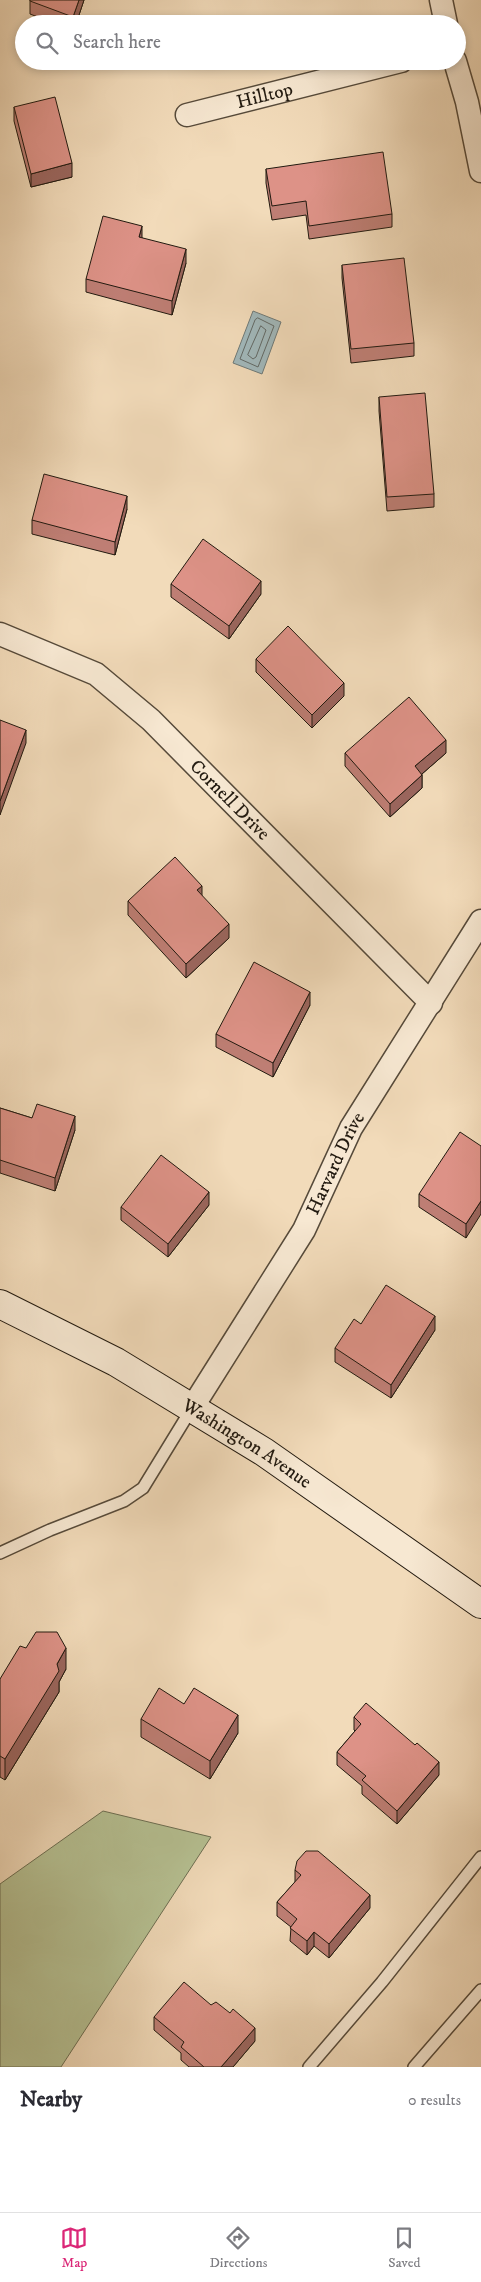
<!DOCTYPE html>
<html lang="en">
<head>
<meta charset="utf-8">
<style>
  :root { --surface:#fff; --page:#f7f7f7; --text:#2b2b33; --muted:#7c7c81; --line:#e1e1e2; --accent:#db2777 }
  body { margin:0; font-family:"IM FELL DW Pica",serif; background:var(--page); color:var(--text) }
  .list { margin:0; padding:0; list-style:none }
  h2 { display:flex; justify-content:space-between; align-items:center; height:65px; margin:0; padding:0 20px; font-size:21px }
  h2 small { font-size:16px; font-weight:400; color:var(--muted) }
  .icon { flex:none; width:28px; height:28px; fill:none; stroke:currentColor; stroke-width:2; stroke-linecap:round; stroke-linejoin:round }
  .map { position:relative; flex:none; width:481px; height:2067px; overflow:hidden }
  .search { position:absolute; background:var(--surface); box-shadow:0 2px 8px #0003; left:15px; right:15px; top:15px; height:55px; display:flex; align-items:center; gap:12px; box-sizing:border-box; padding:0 18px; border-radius:28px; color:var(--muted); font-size:19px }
  .sheet { height:145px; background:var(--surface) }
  nav { display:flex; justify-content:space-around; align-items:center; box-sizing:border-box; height:70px; border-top:1px solid var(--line); background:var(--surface); font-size:14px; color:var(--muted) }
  nav a { display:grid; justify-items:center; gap:2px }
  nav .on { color:var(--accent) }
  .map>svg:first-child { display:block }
  .green { fill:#b6c193; stroke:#6c6e52 }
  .water { fill:#a1b8bb; stroke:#6e7977 }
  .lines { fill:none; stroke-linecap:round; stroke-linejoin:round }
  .shore { stroke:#626966; stroke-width:1 }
  .lane-casing { stroke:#564a3a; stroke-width:14 }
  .street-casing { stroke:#564a3a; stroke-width:25 }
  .secondary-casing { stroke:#221a10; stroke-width:30 }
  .lane { stroke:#f7e8d2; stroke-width:11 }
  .street { stroke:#f7e8d2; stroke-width:22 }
  .secondary { stroke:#f7e8d2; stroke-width:28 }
  .wall { fill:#be7e74; stroke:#221a10 }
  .shaded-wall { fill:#9b665e; stroke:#221a10 }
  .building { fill:#dd9287; stroke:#221a10 }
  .labels { text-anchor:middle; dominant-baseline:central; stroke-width:4; stroke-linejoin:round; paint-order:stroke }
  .street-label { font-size:19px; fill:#221a10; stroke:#f7e8d2 }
</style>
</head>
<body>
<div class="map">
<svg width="481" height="2067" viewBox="0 0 481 2067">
  <rect width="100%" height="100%" fill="#f2dbba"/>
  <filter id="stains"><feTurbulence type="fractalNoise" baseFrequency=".004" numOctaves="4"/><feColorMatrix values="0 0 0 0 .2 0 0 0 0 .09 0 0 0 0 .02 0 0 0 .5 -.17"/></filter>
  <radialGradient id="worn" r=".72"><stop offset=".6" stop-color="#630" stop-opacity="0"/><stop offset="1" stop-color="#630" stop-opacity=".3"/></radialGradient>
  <polygon class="green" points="103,1811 211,1837 61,2067 0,2067 0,1884"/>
  <polygon class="water" points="253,311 281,322 262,374 233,363"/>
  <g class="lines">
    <g class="shore">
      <polygon points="258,318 274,326 258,367 240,359 255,320"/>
      <polygon points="261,326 266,330 256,357 253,359 248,355"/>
    </g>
    <defs>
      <g id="lane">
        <polyline points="0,1553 50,1530 124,1501 143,1488 192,1408"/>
        <polyline points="309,2067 382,1982 481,1857"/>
        <polyline points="414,2067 481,1990"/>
      </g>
      <g id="street">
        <polyline points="441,0 446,24"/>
        <polyline points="455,61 467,102 481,171"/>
        <path id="s1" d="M 187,115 L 401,61"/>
        <path id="s2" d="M 0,634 L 96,674 L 151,720 L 431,1003"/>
        <path id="s3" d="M 192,1408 L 304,1230 L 351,1128 L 481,921"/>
      </g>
      <g id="secondary">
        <path id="s4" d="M 0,1304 L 116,1362 L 264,1452 L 481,1604"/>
      </g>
    </defs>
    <use href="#lane" class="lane-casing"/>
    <use href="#street" class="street-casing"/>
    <use href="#secondary" class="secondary-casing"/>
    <use href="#lane" class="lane"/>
    <use href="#street" class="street"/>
    <use href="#secondary" class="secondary"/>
  </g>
  <g class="wall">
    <polygon points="30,0 84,0 76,24 56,24 30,14"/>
    <polygon points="14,107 72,177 31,187 14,121"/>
    <polygon points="266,169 392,214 392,227 309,239 306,215 272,220 266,183"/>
    <polygon points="142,238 186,263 172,315 86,292 86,279"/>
    <polygon points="342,265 414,343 414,356 351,363 342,278"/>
    <polygon points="379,397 434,494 434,507 387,511 379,411"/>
    <polygon points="127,509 115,555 32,534 32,520"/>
    <polygon points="171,584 261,594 229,639 171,597"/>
    <polygon points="256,659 344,696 312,728 256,672"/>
    <polygon points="345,753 446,753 422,774 422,788 390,817 345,766"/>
    <polygon points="128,901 229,938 186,978 128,915"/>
    <polygon points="310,1005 273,1077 216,1047 216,1034"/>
    <polygon points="0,1108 32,1118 75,1130 55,1191 0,1173"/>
    <polygon points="481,1146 466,1238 419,1207 419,1194"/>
    <polygon points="209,1205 168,1257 121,1220 121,1207"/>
    <polygon points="361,1324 435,1330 391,1398 335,1362 335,1348"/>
    <polygon points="66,1669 59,1682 59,1692 5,1780 0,1777 0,1679"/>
    <polygon points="184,1704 238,1733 210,1779 141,1737 141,1719"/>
    <polygon points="354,1717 439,1775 397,1824 362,1794 362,1786 337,1765 337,1752 355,1731 354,1730"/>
    <polygon points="295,1870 370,1908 329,1958 314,1946 307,1955 290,1941 291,1927 277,1916 277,1902 295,1882"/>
    <polygon points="211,2005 255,2041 233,2067 189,2067 181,2060 181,2053 154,2030 154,2017"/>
  </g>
  <g class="shaded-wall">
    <polygon points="79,0 84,0 76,24 73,24 73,17"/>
    <polygon points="72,163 72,177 31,187 31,174"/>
    <polygon points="142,226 142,239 139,237"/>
    <polygon points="186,249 186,263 172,315 172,301"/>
    <polygon points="127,496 127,509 115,555 115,542"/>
    <polygon points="261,581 261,594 229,639 229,626"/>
    <polygon points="344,683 344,696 312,728 312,715"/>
    <polygon points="26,730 26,743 0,815 0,801"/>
    <polygon points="446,740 446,753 415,780 415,766"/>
    <polygon points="422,775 422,788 390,817 390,804"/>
    <polygon points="202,886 202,899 197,890"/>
    <polygon points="229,924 229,938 186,978 186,964"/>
    <polygon points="310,992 310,1005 273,1077 273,1063"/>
    <polygon points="75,1116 75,1130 55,1191 55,1178"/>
    <polygon points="209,1192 209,1205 168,1257 168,1244"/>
    <polygon points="481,1201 481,1214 466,1238 466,1224"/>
    <polygon points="435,1316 435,1330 391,1398 391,1385"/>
    <polygon points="66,1648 66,1669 59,1682 59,1692 5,1780 5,1759"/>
    <polygon points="238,1715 238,1733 210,1779 210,1761"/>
    <polygon points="439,1762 439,1775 397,1824 397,1811"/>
    <polygon points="370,1895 370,1908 329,1958 329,1944"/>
    <polygon points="314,1932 314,1946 307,1955 307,1941"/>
    <polygon points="255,2028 255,2041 233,2067 221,2067"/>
  </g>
  <g class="building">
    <polygon points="30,0 79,0 73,17 30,1"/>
    <polygon points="55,97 72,163 31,174 14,107"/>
    <polygon points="383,152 392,214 309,226 306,201 272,206 266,169"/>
    <polygon points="103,216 142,226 139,237 186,249 172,301 86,279"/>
    <polygon points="404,258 414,343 351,349 342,265"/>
    <polygon points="425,393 434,494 387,497 379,397"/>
    <polygon points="44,474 127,496 115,542 32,520"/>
    <polygon points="203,539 261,581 229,626 171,584"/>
    <polygon points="288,626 344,683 312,715 256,659"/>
    <polygon points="409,697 446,740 415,766 422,775 390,804 345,753"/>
    <polygon points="0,720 26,730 0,801"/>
    <polygon points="175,857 202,886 197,890 229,924 186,964 128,901"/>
    <polygon points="254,962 310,992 273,1063 216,1034"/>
    <polygon points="37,1104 75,1116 55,1178 0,1160 0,1108 32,1118"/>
    <polygon points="460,1132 481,1146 481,1201 466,1224 419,1194"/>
    <polygon points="161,1155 209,1192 168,1244 121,1207"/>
    <polygon points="386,1285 435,1316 391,1385 335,1348 354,1319 361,1324"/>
    <polygon points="36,1632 57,1632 66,1648 57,1664 59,1671 5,1759 0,1756 0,1679 20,1646 26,1648"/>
    <polygon points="159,1688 184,1704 194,1688 238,1715 210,1761 141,1719"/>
    <polygon points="366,1703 415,1745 417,1743 439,1762 397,1811 362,1780 366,1776 337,1752 361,1724 354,1717"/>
    <polygon points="306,1851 318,1851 370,1895 329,1944 314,1932 307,1941 290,1928 297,1919 277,1902 301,1875 295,1870 297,1861"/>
    <polygon points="184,1982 211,2005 216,2002 230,2013 233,2009 255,2028 221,2067 204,2067 181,2047 184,2042 154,2017"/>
  </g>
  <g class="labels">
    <g class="street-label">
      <text stroke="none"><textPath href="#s1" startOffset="80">Hilltop</textPath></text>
      <text stroke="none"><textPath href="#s2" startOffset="288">Cornell Drive</textPath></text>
      <text stroke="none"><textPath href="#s3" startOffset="284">Harvard Drive</textPath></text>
      <text stroke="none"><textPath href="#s4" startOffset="284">Washington Avenue</textPath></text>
    </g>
  </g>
  <rect width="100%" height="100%" filter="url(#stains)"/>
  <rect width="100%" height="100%" fill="url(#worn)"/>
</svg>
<div class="search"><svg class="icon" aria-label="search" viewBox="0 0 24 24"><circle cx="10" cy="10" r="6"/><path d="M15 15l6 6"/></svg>Search here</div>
</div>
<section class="sheet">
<h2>Nearby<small>0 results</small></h2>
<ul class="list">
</ul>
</section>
<nav>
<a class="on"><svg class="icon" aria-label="map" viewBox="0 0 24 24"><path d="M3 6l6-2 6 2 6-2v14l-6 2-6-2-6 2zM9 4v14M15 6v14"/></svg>Map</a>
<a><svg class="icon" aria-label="directions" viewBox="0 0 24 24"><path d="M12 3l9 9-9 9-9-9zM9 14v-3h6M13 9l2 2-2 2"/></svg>Directions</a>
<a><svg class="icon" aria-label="saved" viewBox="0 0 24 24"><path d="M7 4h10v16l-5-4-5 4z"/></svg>Saved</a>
</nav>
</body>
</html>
